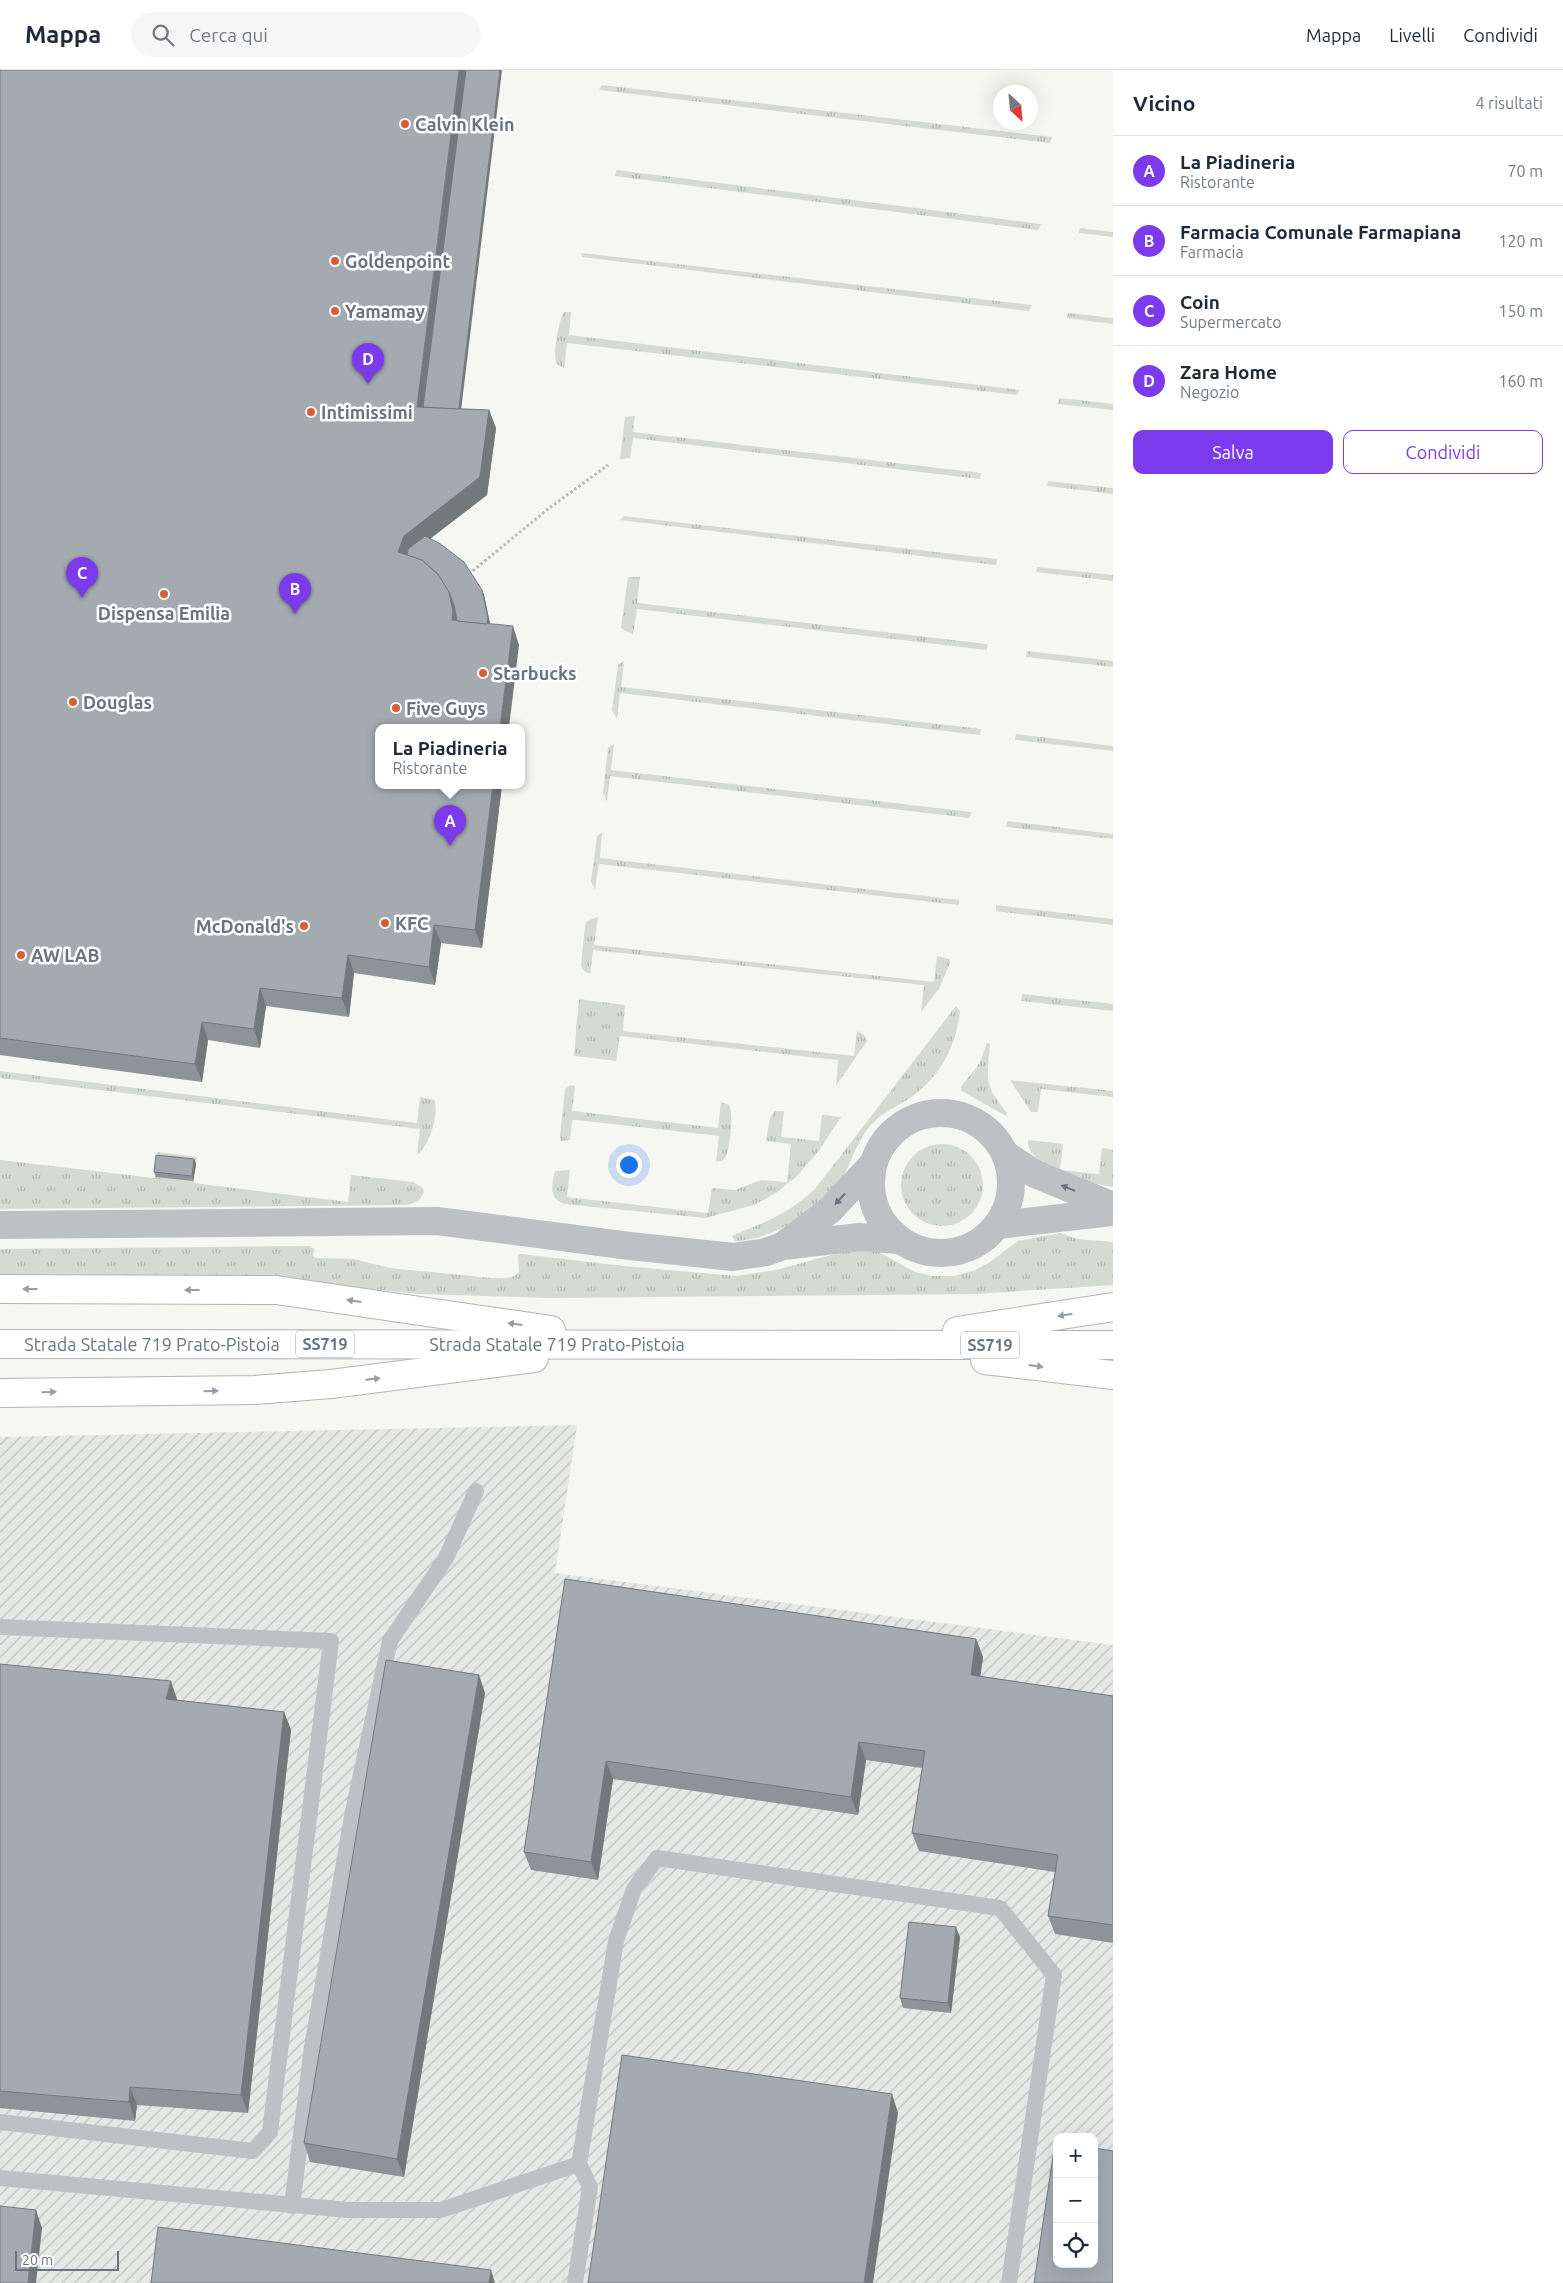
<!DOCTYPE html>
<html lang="it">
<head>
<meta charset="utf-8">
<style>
  :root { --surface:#fff; --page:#f6f6f7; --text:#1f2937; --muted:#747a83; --line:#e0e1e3; --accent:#7c3aed }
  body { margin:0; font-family:Ubuntu,sans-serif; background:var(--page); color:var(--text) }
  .controls { position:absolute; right:15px; bottom:15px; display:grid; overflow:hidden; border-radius:10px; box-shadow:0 5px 20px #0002 }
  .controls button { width:45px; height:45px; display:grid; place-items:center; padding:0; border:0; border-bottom:1px solid var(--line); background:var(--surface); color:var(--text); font:25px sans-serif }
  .compass { position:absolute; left:993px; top:15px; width:45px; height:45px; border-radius:50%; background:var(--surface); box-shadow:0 5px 20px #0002; rotate:154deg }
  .scale { position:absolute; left:15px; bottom:12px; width:104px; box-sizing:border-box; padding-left:5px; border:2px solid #687581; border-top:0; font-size:14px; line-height:18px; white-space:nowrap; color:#687581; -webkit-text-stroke:4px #fff; paint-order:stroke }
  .you { position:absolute; left:628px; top:1094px; width:18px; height:18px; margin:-12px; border:4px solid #fff; border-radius:50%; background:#1a73e8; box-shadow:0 0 0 8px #1a73e833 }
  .badge { display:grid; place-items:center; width:32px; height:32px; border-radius:50%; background:var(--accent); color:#fff; font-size:16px; font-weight:700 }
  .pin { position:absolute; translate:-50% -41px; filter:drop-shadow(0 1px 2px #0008) }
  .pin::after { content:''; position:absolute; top:26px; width:18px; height:15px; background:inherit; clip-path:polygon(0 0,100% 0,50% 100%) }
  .popup { position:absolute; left:375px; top:654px; width:150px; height:65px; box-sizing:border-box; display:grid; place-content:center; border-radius:10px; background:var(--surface); filter:drop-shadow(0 1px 4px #0005); font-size:16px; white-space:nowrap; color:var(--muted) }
  .popup b { font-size:19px; color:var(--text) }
  .popup::after { content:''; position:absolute; left:50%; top:100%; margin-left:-10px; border:10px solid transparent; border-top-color:var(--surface) }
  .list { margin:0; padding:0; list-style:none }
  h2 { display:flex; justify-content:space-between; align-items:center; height:65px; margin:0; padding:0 20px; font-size:21px }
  h2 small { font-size:16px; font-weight:400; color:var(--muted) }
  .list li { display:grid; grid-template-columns:32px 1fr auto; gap:15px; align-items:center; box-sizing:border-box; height:70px; padding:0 20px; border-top:1px solid var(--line) }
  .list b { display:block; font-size:19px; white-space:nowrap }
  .list p { margin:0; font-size:16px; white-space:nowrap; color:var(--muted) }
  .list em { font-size:16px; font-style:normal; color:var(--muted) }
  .actions { display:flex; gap:10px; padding:15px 20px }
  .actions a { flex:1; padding:11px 0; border:1px solid var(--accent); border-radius:10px; text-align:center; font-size:18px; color:var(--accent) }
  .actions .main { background:var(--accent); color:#fff }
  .icon { flex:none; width:28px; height:28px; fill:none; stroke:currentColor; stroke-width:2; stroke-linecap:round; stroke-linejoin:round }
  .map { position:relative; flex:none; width:1113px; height:2213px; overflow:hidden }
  header { display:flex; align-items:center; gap:30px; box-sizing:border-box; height:70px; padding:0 25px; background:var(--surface); border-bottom:1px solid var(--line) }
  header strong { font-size:24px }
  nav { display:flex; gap:28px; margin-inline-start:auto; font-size:18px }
  .search { width:350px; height:45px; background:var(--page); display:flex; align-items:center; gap:12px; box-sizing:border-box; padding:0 18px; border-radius:28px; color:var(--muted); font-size:19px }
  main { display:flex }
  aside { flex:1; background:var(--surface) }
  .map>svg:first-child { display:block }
  .industrial { fill:url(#industrial-furrows); fill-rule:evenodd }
  .grass { fill:url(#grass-tufts) }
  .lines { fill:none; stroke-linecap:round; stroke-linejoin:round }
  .trunk-casing { stroke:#b1b4b7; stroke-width:30 }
  .path { stroke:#b7babc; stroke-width:3; stroke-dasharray:2.5 2.5; stroke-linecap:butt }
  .service { stroke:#bdc1c4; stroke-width:16 }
  .minor { stroke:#bdc1c4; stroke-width:28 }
  .trunk { stroke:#fff; stroke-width:28 }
  .wall { fill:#8d9397 }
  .shaded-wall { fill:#73787b }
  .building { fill:#a4abb0; stroke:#73787b }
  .oneway { fill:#687581 }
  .oneway2 { fill:#959ea7 }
  .poi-dot { fill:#d35f36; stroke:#fff; stroke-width:2 }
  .labels { text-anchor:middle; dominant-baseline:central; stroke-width:5; stroke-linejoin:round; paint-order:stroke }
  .shield { fill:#fff; stroke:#959ea7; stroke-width:1 }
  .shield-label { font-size:16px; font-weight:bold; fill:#687581 }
  .poi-label { font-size:18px; font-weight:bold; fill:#687581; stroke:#fff; text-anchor:start }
  .street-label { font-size:18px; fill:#687581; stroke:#fff }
</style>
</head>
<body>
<header>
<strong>Mappa</strong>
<div class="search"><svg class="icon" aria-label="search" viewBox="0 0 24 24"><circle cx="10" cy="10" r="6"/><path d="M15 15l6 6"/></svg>Cerca qui</div>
<nav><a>Mappa</a><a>Livelli</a><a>Condividi</a></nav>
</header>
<main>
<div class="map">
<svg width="1113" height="2213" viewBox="0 0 1113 2213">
  <defs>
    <pattern id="industrial-furrows" width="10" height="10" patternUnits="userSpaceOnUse" patternTransform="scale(1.25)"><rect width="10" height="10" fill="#e6e8e6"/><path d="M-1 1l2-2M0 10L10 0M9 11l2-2" fill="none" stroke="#bec1c0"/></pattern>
    <pattern id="grass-tufts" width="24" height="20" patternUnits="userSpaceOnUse" patternTransform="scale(1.25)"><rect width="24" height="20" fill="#d5dad3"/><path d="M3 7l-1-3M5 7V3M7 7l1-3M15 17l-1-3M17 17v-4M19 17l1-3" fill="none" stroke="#b1b5b1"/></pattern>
  </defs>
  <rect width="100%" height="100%" fill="#f6f6f3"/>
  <path class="industrial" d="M 577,1355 L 555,1503 L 1113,1575 L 1113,2213 L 0,2213 L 0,1367 ZM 1057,2067 L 1094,2067 L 1094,2194 L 1057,2194 Z"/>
  <g class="grass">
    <polygon points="602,15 1052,67 1050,73 599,20"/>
    <polygon points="617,100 1041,154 1038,160 614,106"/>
    <polygon points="1080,158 1113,162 1113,167 1079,163"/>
    <polygon points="581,183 1032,235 1029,241 582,187"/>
    <path d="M 564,242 L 571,242 L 569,265 L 1020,320 L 1017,325 L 567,273 L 564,298 C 562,297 559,296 557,294 C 552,286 559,249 564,242 Z"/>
    <polygon points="1068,243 1113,248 1113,254 1067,248"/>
    <polygon points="1059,328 1113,334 1113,340 1058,334"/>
    <polygon points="635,346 633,362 981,403 980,409 633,368 630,388 620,389 625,347"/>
    <polygon points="1048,411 1113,418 1113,424 1047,416"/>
    <polygon points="624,446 997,489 996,495 620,450"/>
    <polygon points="1037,497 1113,505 1113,511 1036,502"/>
    <polygon points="628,507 640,507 637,533 987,574 987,580 637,539 633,565 621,558"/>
    <polygon points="1027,581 1113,591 1113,597 1026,587"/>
    <polygon points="624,591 621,617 981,659 980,665 620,623 617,649 612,640 618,595"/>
    <polygon points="1016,664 1113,676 1113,681 1015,670"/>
    <polygon points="614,674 611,700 971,742 970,748 610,706 607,731 603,723 608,678"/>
    <polygon points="1007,751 1113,764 1113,769 1006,757"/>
    <polygon points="602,762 600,788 959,830 959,835 599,794 595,819 591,811 597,766"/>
    <polygon points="996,835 1113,849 1113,855 996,841"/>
    <polygon points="598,847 594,875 934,912 937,886 949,889 950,893 939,919 921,942 924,915 593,880 590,904 584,901 581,896 585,855 587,851"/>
    <polygon points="1022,924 1113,934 1113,941 1021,931"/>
    <polygon points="579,929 625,935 623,961 854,986 857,961 864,965 867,971 836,1016 838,990 620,966 616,991 574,986"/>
    <path d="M 956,936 L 960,941 C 956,977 940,1007 910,1028 C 896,1037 881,1043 870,1056 C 858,1069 853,1088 845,1103 C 826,1137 774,1170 735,1171 L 732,1166 L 736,1164 C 765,1153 792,1141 815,1119 Z"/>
    <path d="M 987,973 L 990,974 C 987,1010 983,1013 1007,1043 L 1006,1046 L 962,1021 L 961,1017 L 979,994 Z"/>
    <path d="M 0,1001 L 417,1053 L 420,1027 L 434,1030 C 440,1042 429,1078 417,1085 L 420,1059 L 0,1008 Z"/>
    <polygon points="1010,1010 1113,1021 1113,1027 1041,1019 1038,1042 1031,1042"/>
    <path d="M 571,1015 L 575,1016 L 572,1041 L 718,1058 L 721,1032 L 729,1035 C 734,1043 730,1078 726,1086 C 724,1090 721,1091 716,1092 L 719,1066 L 577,1050 L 572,1050 L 570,1070 L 561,1071 L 560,1066 L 565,1019 Z"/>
    <path d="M 775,1041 L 784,1041 L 781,1067 L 819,1071 L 822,1045 L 841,1047 L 818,1082 L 796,1107 L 776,1123 L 754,1135 L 705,1148 L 564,1134 C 548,1127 552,1115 555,1101 L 570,1100 L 567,1127 L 708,1143 L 712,1118 L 735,1120 L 761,1110 L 787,1112 L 791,1074 L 766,1071 L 770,1048 Z"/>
    <path d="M 1028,1070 L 1063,1074 L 1060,1100 L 1099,1104 L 1102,1078 L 1113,1080 L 1113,1117 C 1092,1114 1026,1098 1028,1070 Z"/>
    <circle cx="942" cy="1115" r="41"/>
    <polygon points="158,1082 197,1087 194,1113 348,1132 351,1105 413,1112 423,1118 424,1122 419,1131 408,1135 0,1139 0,1090 155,1108"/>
    <path d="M 1061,1163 L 1077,1169 L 1113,1172 L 1113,1215 L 974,1224 L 550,1228 L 419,1224 L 250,1206 L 0,1204 L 0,1179 L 309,1176 L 314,1179 L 313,1186 L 316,1188 L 354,1189 L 389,1198 L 492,1208 C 501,1208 512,1210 519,1202 L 518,1184 L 522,1184 L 623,1196 L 736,1206 L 776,1200 L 846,1181 L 875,1180 L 915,1202 L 932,1206 L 954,1206 L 976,1200 L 990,1192 L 1018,1171 Z"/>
  </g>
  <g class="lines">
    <defs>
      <g id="trunk">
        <polyline points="0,1219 276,1220 551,1260"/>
        <polyline points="957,1261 1113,1237"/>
        <polyline points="0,1274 1113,1275"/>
        <polyline points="985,1290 1113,1305"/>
        <polyline points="0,1323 255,1320 331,1314 534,1288"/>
      </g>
    </defs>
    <use href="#trunk" class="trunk-casing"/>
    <polyline class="path" points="469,504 548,439 608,395"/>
    <g class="service">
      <polyline points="0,1557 331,1571 270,2062 253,2081 0,2052"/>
      <polyline points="0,2108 348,2140 441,2140 579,2094 616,1871 634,1819 657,1788 1000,1838 1054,1905 1009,2213"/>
      <polyline points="292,2136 312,1977 353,1741 390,1571 446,1488 476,1421"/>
      <polyline points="575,2213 590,2117 579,2094"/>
    </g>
    <g class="minor">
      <circle cx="941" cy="1113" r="70"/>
      <polyline points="1006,1085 1035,1104 1113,1136"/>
      <polyline points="0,1155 437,1151 630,1176 733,1187 766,1182 783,1176 859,1167 900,1170"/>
      <polyline points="998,1155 1113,1142"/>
      <polyline points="784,1175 830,1140 873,1094"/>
    </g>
    <use href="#trunk" class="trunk"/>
  </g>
  <g class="wall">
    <polygon points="0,0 461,339 489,340 496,358 487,425 430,469 484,525 490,554 519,575 379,715 502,715 482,878 441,873 435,915 354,903 349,947 266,936 260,978 208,970 202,1012 0,985"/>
    <polygon points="194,1089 196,1094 193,1111 156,1107 154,1102"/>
    <polygon points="565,1509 976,1569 983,1587 980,1606 1113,1626 1113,1873 1055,1864 1048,1846 1055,1802 919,1781 912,1763 922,1698 866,1690 858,1745 613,1709 598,1810 531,1800 524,1782"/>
    <polygon points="0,1594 177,1629 177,1630 284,1642 291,1660 248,2043 137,2035 135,2051 0,2038"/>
    <polygon points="485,1623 404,2107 310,2092 304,2073"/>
    <polygon points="960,1867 951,1943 903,1938 900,1928"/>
  </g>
  <g class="shaded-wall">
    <polygon points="459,0 468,0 424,350 417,337"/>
    <polygon points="500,0 502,0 459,357 457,351"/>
    <polygon points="489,340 496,358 487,425 410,484 406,496 398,482 404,466"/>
    <polygon points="482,520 484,525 490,553 488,572"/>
    <polygon points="449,522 455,540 460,560 452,550"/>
    <polygon points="513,556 519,575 509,657 500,657"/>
    <polygon points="493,715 502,715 482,878 475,860"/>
    <polygon points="434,855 441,873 435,915 429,897"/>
    <polygon points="348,885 354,903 349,947 342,928"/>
    <polygon points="260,918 266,936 260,978 254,959"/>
    <polygon points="202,952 208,970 202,1012 195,994"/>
    <polygon points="194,1089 196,1094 193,1111 192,1106"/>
    <polygon points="976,1569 983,1587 978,1623 971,1605"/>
    <polygon points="479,1605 485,1623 404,2107 397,2089"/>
    <polygon points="171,1611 177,1629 173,1647 166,1629"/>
    <polygon points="284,1642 291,1660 248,2043 241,2025"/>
    <polygon points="859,1672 866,1690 858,1745 851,1727"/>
    <polygon points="606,1691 613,1709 598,1810 591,1792"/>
    <polygon points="956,1857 960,1867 951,1943 948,1933"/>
    <polygon points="130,2017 137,2035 135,2051 129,2032"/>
    <polygon points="892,2024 898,2043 873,2213 864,2213"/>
    <polygon points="36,2140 42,2158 36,2213 28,2213"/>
    <polygon points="491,2200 495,2213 489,2213"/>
  </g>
  <g class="building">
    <polygon points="0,0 459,0 417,337 489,340 480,407 404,466 398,482 422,490 438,504 449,522 453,542 452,550 513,556 500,657 379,657 379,715 493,715 475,860 434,855 429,897 348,885 342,928 260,918 254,959 202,952 195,994 0,968"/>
    <polygon points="466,0 500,0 459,339 423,337"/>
    <polygon points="425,466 439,473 464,492 482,520 488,548 487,554 457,551 454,535 449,522 438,504 422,490 407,485 408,479"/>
    <polygon points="156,1085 194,1089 192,1106 154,1102"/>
    <polygon points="565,1509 976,1569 971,1605 1113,1626 1113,1855 1048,1846 1058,1785 912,1763 925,1681 859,1672 851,1727 606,1691 591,1792 524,1782"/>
    <polygon points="386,1590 479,1605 397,2089 304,2073"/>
    <polygon points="0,1594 171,1611 166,1629 284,1642 241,2025 130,2017 129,2032 0,2021"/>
    <polygon points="909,1852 956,1857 948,1933 900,1928"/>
    <polygon points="622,1985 892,2024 864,2213 588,2213"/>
    <polygon points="1055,2073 1057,2073 1057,2194 1094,2194 1094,2078 1113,2081 1113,2213 1034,2213"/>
    <polygon points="0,2136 36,2140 28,2213 0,2213"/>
    <polygon points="158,2157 491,2200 489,2213 151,2213"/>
  </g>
  <defs><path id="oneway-solid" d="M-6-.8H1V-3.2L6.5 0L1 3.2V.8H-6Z" transform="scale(1.25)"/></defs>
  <g class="oneway">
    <use href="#oneway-solid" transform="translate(1068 1118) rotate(-158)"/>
    <use href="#oneway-solid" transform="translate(840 1129) rotate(133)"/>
  </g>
  <g class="oneway2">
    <use href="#oneway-solid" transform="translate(30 1219) rotate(-180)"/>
    <use href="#oneway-solid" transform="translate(192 1220) rotate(-180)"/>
    <use href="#oneway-solid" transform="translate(354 1231) rotate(-172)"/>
    <use href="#oneway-solid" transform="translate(1065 1245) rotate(171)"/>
    <use href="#oneway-solid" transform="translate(515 1254) rotate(-172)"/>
    <use href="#oneway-solid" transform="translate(1036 1296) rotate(7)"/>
    <use href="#oneway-solid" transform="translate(373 1309) rotate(-7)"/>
    <use href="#oneway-solid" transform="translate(211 1321) rotate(-1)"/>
    <use href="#oneway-solid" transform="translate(49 1322) rotate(-1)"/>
  </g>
  <g class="poi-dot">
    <circle cx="405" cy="54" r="5"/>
    <circle cx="335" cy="191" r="5"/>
    <circle cx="335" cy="241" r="5"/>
    <circle cx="311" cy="342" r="5"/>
    <circle cx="164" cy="524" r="5"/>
    <circle cx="483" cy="603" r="5"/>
    <circle cx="73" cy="632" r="5"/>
    <circle cx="396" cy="638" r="5"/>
    <circle cx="385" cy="853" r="5"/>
    <circle cx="304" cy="856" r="5"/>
    <circle cx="21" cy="885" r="5"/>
  </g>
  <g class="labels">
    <g class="shield">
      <rect x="296" y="1260.5" width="58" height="27" rx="4"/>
      <rect x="961" y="1261.5" width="58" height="27" rx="4"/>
    </g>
    <g class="shield-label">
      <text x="325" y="1274">SS719</text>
      <text x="990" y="1275">SS719</text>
    </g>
    <g class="poi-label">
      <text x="415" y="54">Calvin Klein</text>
      <text x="345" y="191">Goldenpoint</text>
      <text x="345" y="241">Yamamay</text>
      <text x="321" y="342">Intimissimi</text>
      <text x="164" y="543" text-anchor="middle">Dispensa Emilia</text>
      <text x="493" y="603">Starbucks</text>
      <text x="83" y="632">Douglas</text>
      <text x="406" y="638">Five Guys</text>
      <text x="395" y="853">KFC</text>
      <text x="294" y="856" text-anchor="end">McDonald's</text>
      <text x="31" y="885">AW LAB</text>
    </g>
    <g class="street-label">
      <text x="152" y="1274">Strada Statale 719 Prato-Pistoia</text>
      <text x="557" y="1274">Strada Statale 719 Prato-Pistoia</text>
    </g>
  </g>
</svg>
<div class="controls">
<button>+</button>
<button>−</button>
<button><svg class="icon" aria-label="locate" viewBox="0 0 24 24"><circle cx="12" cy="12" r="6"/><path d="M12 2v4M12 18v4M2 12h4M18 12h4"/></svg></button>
</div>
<svg class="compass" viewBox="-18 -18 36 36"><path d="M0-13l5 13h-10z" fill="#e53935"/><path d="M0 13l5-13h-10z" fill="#747a83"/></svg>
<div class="scale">20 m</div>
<div class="you"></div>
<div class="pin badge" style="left:450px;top:776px">A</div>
<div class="popup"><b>La Piadineria</b>Ristorante</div>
<div class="pin badge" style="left:295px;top:544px">B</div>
<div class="pin badge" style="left:82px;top:528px">C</div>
<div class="pin badge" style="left:368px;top:314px">D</div>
</div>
<aside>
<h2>Vicino<small>4 risultati</small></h2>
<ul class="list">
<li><span class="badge">A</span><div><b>La Piadineria</b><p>Ristorante</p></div><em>70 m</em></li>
<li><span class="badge">B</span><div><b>Farmacia Comunale Farmapiana</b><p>Farmacia</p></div><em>120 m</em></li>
<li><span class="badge">C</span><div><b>Coin</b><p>Supermercato</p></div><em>150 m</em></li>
<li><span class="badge">D</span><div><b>Zara Home</b><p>Negozio</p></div><em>160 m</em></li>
</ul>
<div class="actions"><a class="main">Salva</a><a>Condividi</a></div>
</aside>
</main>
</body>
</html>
